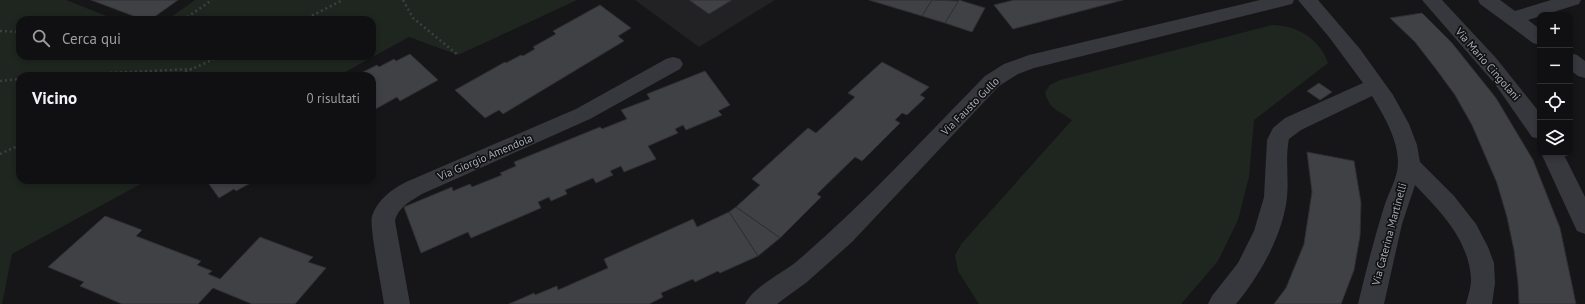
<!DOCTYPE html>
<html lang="it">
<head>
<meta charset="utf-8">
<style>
  :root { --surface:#101012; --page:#1e1e20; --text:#f1f3f6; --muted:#9c9d9f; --line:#303032 }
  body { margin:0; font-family:"PT Sans",sans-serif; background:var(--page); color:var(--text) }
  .controls { position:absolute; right:12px; top:12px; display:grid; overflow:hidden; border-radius:8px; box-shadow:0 2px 6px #0003 }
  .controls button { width:36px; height:36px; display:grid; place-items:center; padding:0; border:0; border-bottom:1px solid var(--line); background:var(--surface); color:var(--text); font:20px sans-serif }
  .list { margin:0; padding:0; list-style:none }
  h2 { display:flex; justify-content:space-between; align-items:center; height:52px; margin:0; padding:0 16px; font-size:17px }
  h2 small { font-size:13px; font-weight:400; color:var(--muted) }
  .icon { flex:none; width:22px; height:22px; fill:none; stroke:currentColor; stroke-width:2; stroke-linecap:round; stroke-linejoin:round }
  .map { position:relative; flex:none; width:1585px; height:304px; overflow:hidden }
  .search { position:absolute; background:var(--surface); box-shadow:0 2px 6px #0003; left:16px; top:16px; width:360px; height:44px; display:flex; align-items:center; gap:10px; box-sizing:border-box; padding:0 14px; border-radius:12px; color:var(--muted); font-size:15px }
  .panel { position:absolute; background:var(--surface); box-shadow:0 2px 6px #0003; left:16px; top:72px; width:360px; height:112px; border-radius:12px }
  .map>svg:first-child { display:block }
  .built { fill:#222225 }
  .green { fill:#1e261f }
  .building { fill:#404145; stroke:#303034 }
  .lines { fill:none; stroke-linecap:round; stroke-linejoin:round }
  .path { stroke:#3d3f44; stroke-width:2.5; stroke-dasharray:2 3; stroke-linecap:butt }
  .minor { fill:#37383d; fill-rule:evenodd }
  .labels { text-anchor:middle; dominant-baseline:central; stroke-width:3.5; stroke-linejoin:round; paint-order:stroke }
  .street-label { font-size:11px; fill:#a8adb8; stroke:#111113 }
</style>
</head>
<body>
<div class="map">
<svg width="1585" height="304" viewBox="0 0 1585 304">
  <rect width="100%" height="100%" fill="#161618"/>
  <polygon class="built" points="635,0 775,0 699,47"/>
  <g class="green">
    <polygon points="0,0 66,0 117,20 20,20 20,56 372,56 372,20 167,20 195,0 577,0 458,55 409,37 338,76 20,76 20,180 148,180 12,254 2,304 0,304"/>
    <path d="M 1272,25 C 1297,25 1320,39 1328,63 L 1254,120 L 1249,177 L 1238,220 L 1218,261 L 1181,304 L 979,304 L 958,271 L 955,255 L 962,243 L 1072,120 C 1060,111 1049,110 1045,92 L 1050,85 L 1060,80 Z"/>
  </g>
  <g class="building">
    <polygon points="91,0 178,0 150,20 144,20"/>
    <polygon points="689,0 732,0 709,14"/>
    <polygon points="869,0 932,0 922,16"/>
    <polygon points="932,0 959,1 945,23 922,16"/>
    <polygon points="959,0 985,8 972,32 945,23"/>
    <polygon points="1014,0 1123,0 1013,29 994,5"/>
    <polygon points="600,5 631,28 618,36 624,41 503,114 499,110 485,118 455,90 505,62 506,63 521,55 523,56 535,49 533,47 556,34 553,31"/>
    <polygon points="1422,13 1452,43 1496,98 1533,160 1560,228 1576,304 1519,304 1518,283 1514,250 1507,217 1497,183 1472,125 1455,95 1436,69 1415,42 1390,18"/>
    <polygon points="410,54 438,80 400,101 397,97 372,111 372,76 355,76 377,65 379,67 394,59 396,61"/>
    <polygon points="882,62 929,87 920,95 925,98 907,115 902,113 895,120 900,123 862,161 855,157 817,194 821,197 780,238 736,207 760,185 752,179 808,128 816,133 855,97 848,93"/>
    <polygon points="705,71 730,105 718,111 722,115 686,130 683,125 675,129 678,133 648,146 656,159 624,172 621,166 610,171 613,175 596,183 593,178 565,190 567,194 551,201 549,197 538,202 541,208 471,238 468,232 421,253 404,207 452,187 453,191 470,184 472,187 502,175 500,173 516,166 514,162 600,127 602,129 627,119 621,110 650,99 647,94"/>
    <polygon points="1319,83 1332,92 1320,100 1307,91"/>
    <polygon points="1307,152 1354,161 1361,203 1360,236 1354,270 1341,304 1274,304 1286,288 1304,244 1312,192"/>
    <polygon points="206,180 256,180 236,191 234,189 219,198"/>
    <polygon points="736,207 780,238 758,256 729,212"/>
    <polygon points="729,212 758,256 720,273 718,271 695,282 693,279 661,293 663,297 649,304 509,304 534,293 535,295 557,286 558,290 608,268 604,259 693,219 697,227"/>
    <polygon points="105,216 142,230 136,236 201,261 197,265 212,271 208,274 220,279 260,237 313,257 308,262 326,268 295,304 252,304 213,288 198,304 122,304 80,286 84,282 48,267"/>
  </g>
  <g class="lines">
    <g class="path">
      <polyline points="403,0 413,18 458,55"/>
      <polyline points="183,20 212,0"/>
      <polyline points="303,20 343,0"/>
      <polyline points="0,31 20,32"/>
      <polyline points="45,76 193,69"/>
      <polyline points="176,76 221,56"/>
      <polyline points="0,81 20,79"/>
      <polyline points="0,154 20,145"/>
    </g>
    <g class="minor">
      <path d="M 1260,0 L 1294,0 L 1292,4 L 1034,68 L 1018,74 L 999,86 L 852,242 L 807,282 L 777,304 L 745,304 C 753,287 781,274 796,262 C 863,205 923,139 985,76 L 1004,64 L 1029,55 Z"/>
      <path d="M 1298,0 L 1318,0 L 1360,49 L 1393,95 L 1409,124 L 1417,145 L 1420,162 L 1454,196 L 1476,224 L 1488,247 L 1494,263 L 1495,283 L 1492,304 L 1466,304 C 1468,296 1471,288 1471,279 C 1469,240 1441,212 1415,185 L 1402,224 L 1384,304 L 1358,304 C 1366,271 1374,239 1384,207 C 1388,193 1398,178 1398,163 C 1398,139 1384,116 1372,96 L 1301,130 L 1289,139 C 1285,158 1289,178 1287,197 C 1283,235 1260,275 1236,304 L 1208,304 L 1212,296 L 1238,263 L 1254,231 L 1264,197 L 1267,140 L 1273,128 L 1285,118 L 1363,83 L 1329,37 Z"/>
      <polygon points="1422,0 1442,0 1496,58 1536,108 1540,114 1540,139 1532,137 1495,84"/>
      <polygon points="1478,0 1500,0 1515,11 1551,0 1581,0 1579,4 1528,20 1540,29 1540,45 1533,43 1480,4"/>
      <polygon points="1570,53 1577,55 1585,61 1585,78 1578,76 1570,70"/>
      <path d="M 673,57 L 680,59 L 683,64 L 680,69 L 590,119 L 422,194 C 411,201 398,207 395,221 L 410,304 L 384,304 C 382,288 369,227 372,216 C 378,199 391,190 406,182 L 576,109 L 666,59 Z"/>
      <polygon points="1541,153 1563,153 1585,197 1585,234 1577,231"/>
    </g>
  </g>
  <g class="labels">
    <g class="street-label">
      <text transform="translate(1488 64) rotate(49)">Via Mario Cingolani</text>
      <text transform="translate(970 106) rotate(-45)">Via Fausto Gullo</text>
      <text transform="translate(485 157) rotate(-23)">Via Giorgio Amendola</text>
      <text transform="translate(1389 234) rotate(-75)">Via Caterina Martinelli</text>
    </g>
  </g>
</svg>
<div class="controls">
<button>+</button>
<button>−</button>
<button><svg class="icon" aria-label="locate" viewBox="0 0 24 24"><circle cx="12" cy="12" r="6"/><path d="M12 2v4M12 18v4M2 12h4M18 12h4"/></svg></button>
<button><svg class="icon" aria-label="layers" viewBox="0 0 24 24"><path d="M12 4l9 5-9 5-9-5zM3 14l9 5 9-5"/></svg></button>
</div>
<div class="search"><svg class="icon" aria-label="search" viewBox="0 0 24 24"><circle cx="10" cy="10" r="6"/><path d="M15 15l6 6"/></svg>Cerca qui</div>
<section class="panel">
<h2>Vicino<small>0 risultati</small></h2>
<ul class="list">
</ul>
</section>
</div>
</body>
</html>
